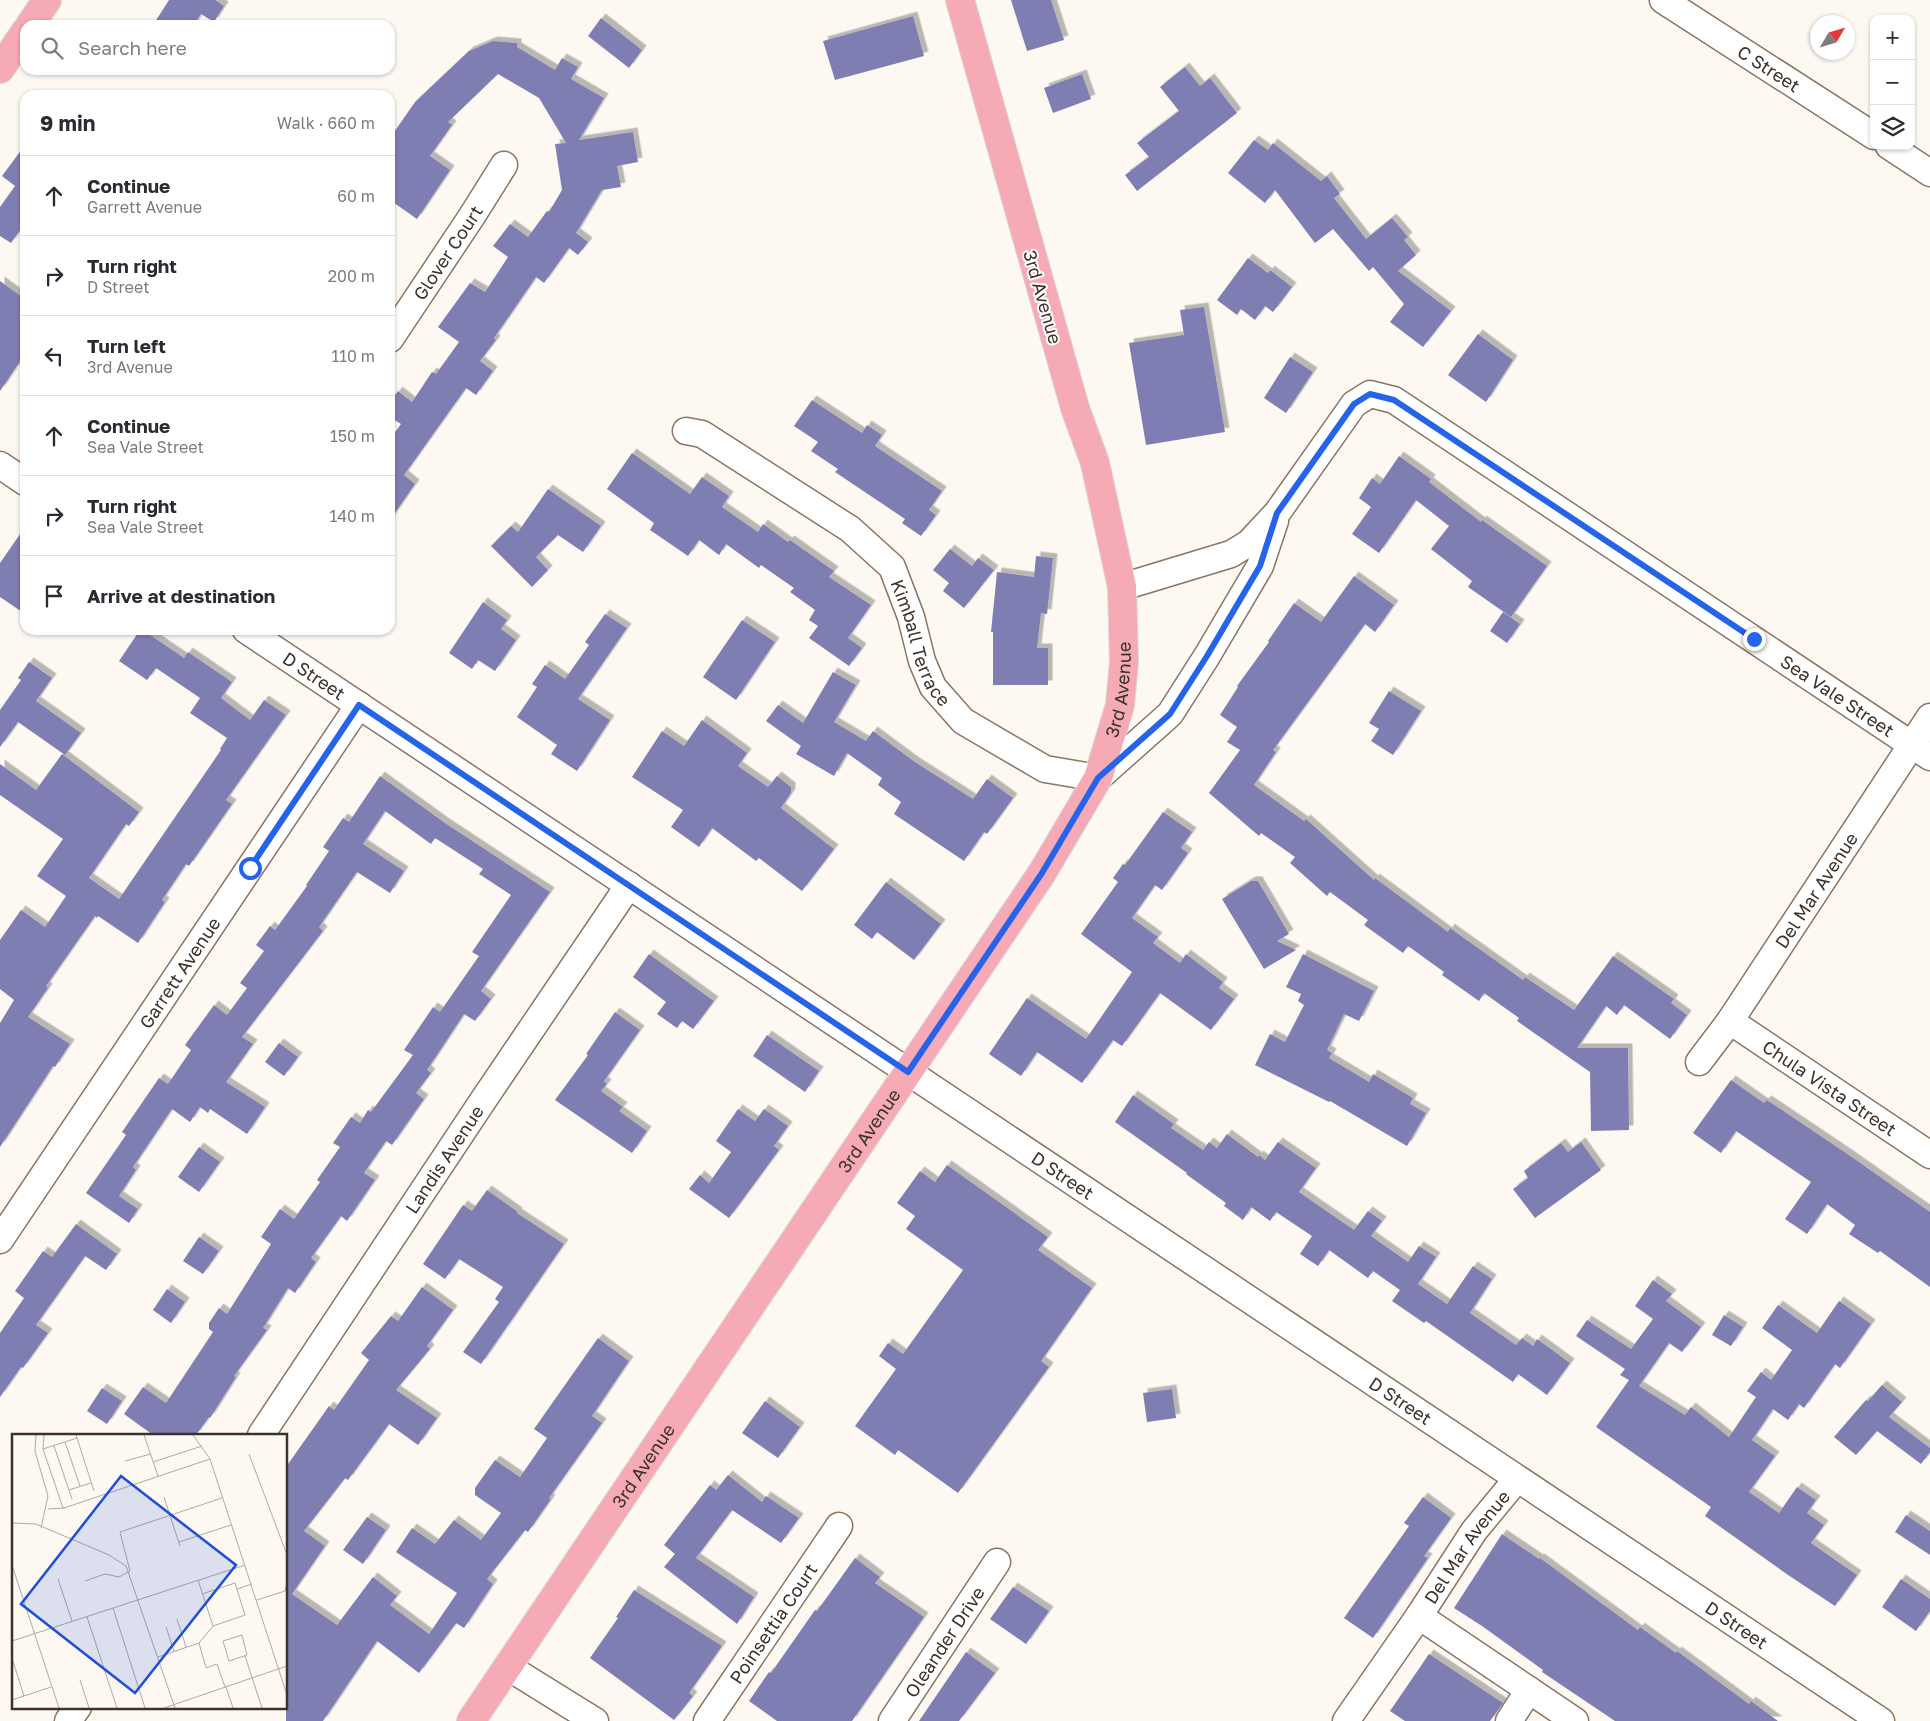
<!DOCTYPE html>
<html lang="en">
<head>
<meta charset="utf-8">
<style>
  :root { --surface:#fff; --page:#f7f7f7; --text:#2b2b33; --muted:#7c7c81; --line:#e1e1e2 }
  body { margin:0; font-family:"Golos Text",sans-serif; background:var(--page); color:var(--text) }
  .controls { position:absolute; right:15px; top:15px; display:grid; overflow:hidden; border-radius:10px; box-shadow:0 1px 4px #0004 }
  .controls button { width:45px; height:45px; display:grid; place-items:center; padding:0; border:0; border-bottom:1px solid var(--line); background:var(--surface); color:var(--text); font:25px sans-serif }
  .compass { position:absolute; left:1810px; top:15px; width:45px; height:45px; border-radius:50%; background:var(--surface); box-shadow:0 1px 4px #0004; rotate:52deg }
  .stop { position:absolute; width:15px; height:15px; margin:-11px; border:4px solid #2563eb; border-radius:50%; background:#fff }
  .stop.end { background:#2563eb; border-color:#fff; box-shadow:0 1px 5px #0008 }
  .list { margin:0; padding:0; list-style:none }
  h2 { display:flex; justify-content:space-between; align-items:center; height:65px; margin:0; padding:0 20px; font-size:21px }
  h2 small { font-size:16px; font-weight:400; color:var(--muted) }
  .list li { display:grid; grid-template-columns:32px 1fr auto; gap:15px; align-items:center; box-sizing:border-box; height:80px; padding:0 20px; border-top:1px solid var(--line) }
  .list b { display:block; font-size:19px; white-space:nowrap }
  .list p { margin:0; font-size:16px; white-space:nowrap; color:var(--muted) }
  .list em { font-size:16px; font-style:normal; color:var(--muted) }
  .icon { flex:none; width:28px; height:28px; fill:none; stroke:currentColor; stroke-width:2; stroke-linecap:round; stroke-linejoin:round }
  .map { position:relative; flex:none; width:1930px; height:1721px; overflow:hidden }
  .search { position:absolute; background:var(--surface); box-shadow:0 1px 4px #0004; left:20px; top:20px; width:375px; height:55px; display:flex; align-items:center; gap:12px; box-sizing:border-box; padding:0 18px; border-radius:15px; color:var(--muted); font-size:19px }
  .panel { position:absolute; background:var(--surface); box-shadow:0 1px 4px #0004; left:20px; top:90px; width:375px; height:545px; border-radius:15px }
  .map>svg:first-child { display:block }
  .building { fill:#7f7eb2; filter:url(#shadow) }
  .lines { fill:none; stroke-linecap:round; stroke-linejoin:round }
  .minor-casing { stroke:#8e7461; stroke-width:29 }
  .major-casing { stroke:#d8d6d4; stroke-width:30 }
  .minor { stroke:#fff; stroke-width:26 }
  .major { stroke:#f6aab6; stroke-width:28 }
  .route { stroke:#2563eb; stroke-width:6 }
  .labels { text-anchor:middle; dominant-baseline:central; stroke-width:4; stroke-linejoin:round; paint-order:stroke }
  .street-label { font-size:18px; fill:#3d322a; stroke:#fff }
  .inset-road { fill:none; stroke:#b1a9a3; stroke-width:1 }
  .view { fill:#1d4ed8; fill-opacity:0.15; stroke:#1d4ed8; stroke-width:2.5 }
  .inset-edge { fill:none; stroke:#3d322a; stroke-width:2.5 }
</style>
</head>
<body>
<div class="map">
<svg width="1930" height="1721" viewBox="0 0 1930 1721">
  <defs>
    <filter id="shadow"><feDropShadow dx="4.5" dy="-4.5" stdDeviation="0" flood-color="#0004"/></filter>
  </defs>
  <rect width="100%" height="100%" fill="#fef8f3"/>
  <g class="building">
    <polygon points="169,0 215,0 224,6 214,22 201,14 194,25 153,25"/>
    <polygon points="1011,0 1051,0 1064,40 1027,51"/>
    <polygon points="913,16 924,56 835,80 823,41"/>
    <polygon points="601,18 642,50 629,68 588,36"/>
    <polygon points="493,41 517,43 517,47 555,70 562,58 578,67 571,79 604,98 579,140 633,132 638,162 617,166 621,187 602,190 576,233 588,242 578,255 569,248 544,283 536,277 494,338 496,340 480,361 493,371 476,395 466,388 404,475 415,484 390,520 390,439 401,424 390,417 390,402 398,391 412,402 432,372 436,374 459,342 438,327 470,283 485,292 508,257 493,246 510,224 528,237 547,211 549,212 562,190 555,144 566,143 539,98 498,74 448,122 452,125 430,156 450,170 417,219 390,200 390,138 415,102 469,51"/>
    <polygon points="1185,67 1200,86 1210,78 1237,113 1137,191 1125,175 1149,157 1137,143 1179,111 1160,87"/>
    <polygon points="1082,74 1091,99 1053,113 1044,88"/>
    <polygon points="1254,140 1268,150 1273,143 1321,181 1327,176 1340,194 1334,198 1366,239 1392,218 1408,237 1404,240 1416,255 1398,271 1451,311 1423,347 1390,322 1404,304 1373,267 1369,271 1333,229 1315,243 1275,190 1265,203 1228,173"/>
    <polygon points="25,145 25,223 11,243 0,236 0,207 15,186 2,176"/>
    <polygon points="1248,258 1268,273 1270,270 1292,287 1273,312 1265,306 1255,320 1241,309 1237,315 1217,300"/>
    <polygon points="0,281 25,299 25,354 0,391"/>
    <polygon points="1204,307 1225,432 1146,445 1129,343 1184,335 1180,310"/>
    <polygon points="1478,334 1513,360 1486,402 1448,375"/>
    <polygon points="1290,357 1313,372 1286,413 1264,398"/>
    <polygon points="812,400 862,433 867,425 882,435 875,446 942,491 929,510 936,515 921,536 902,523 905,519 835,472 838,469 811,451 818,442 794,426"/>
    <polygon points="632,453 690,494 702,477 729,496 722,507 758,532 763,524 788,542 790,540 834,571 829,577 871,605 848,638 862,648 849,666 809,638 818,626 809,620 815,610 790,592 794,588 761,565 759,568 726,544 719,555 699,540 688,556 650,530 654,523 607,489"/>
    <polygon points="1399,456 1431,479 1429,482 1481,522 1482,520 1547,566 1511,617 1468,587 1472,581 1431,549 1449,526 1416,500 1379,553 1352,534 1371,507 1359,498 1372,478 1380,484"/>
    <polygon points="548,489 601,526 583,552 558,535 536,557 548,570 532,587 491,546 511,526 518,532"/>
    <polygon points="25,527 25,614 0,597 0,563"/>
    <polygon points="950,549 972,566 978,558 994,570 964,608 943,591 949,583 933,570"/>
    <polygon points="1036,556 1053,558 1047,614 1041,613 1037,648 1048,648 1048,685 993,685 993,632 991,632 997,572 1034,577"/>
    <polygon points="1354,576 1394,605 1375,632 1365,624 1273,750 1276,752 1254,785 1304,821 1306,819 1374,880 1375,878 1448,932 1450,928 1523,980 1525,977 1574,1010 1613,956 1674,999 1671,1003 1687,1015 1670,1039 1624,1005 1617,1015 1606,1006 1577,1048 1628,1048 1629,1130 1591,1131 1590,1072 1517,1021 1519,1018 1484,993 1479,1001 1442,975 1444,972 1408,946 1403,953 1364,925 1368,920 1330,892 1327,896 1290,863 1295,857 1261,833 1259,836 1209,793 1240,750 1227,742 1237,727 1220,715 1238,687 1237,686 1269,642 1268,641 1294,603 1321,622"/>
    <polygon points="483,602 507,620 501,629 516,640 495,671 478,660 472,669 449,653"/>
    <polygon points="1503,612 1520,624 1507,643 1490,631"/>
    <polygon points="605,614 627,628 578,699 610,720 577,771 551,754 557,745 517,717 537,687 532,684 545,665 565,679 589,645 585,642"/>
    <polygon points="742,620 775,642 736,700 703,677"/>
    <polygon points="140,630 143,630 184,658 188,652 232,682 221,698 250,720 264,700 286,715 226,800 232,804 189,866 186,864 162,900 165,902 138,943 98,916 97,918 95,916 46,986 48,988 28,1017 70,1044 55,1067 53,1066 0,1147 0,1023 14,1000 0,989 0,940 21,910 45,927 66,896 37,876 63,839 0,795 0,764 36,790 62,754 139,812 129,826 126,824 89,878 119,899 221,750 220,749 227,738 190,713 200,698 156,668 147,680 119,661"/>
    <polygon points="29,662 52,678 36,701 81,733 65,755 18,722 0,747 0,710 21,680 18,678"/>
    <polygon points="833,672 856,685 834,722 866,741 873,731 915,762 973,799 987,779 1013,798 987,834 984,832 964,861 894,814 901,802 878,785 882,778 847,753 834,776 796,754 801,746 766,721 778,705 803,723"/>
    <polygon points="1389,691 1421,711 1393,755 1371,741 1379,729 1369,723"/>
    <polygon points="702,720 747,753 738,766 768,787 777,776 791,787 791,793 781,808 834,849 802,891 759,858 756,861 712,828 699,847 671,827 683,810 632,777 662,731 684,746"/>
    <polygon points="380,776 445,823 550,892 481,991 491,999 475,1021 464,1014 427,1070 431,1073 416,1093 424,1099 392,1145 386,1141 364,1173 375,1180 347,1221 341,1216 311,1258 316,1262 295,1293 288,1288 263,1328 267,1330 234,1376 236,1377 210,1418 209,1417 196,1435 153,1435 124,1414 143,1387 166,1403 213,1332 209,1329 209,1323 219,1308 227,1314 271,1244 261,1237 280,1209 294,1219 320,1182 317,1180 340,1147 333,1143 351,1117 360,1123 368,1110 371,1112 413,1055 404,1050 433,1007 440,1012 479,956 472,952 511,895 479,874 483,869 435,838 431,844 385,811 363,844 404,871 390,893 357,872 319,927 323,931 242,1037 253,1044 226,1082 265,1107 247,1134 210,1109 208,1113 200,1107 190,1122 172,1109 133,1167 136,1170 119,1196 138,1209 129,1223 86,1193 126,1135 122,1132 159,1078 168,1084 191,1050 185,1045 214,1005 227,1015 247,988 240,983 264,951 256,945 270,926 275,930 307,886 306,885 329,851 323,847 343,818 349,822"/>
    <polygon points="1163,812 1192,832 1181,848 1188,853 1162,890 1155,885 1132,918 1158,937 1153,943 1180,963 1186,954 1223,982 1219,988 1234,999 1211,1030 1160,993 1122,1046 1113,1040 1082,1083 1037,1052 1021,1076 989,1054 1027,998 1086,1039 1132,972 1081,934 1118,882 1113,878 1123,864 1125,865"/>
    <polygon points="1251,881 1258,881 1289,934 1277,941 1296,950 1264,969 1222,899"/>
    <polygon points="886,882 941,924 914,960 877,932 872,939 854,925"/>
    <polygon points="649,954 714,1001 693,1029 682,1021 677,1028 657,1014 666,1002 633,977"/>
    <polygon points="1303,954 1374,991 1359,1021 1344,1014 1327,1050 1332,1053 1329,1058 1369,1082 1373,1074 1413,1098 1410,1104 1426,1113 1407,1146 1330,1101 1329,1102 1255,1065 1270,1034 1285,1042 1304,1005 1298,1001 1301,994 1286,987"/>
    <polygon points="615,1012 640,1030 604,1081 607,1084 601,1091 623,1107 619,1111 647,1131 632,1153 555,1100 588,1055 586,1054"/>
    <polygon points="767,1035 819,1071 805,1092 753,1056"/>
    <polygon points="279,1043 298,1057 284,1076 265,1062"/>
    <polygon points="1731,1080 1764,1103 1767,1100 1849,1155 1930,1212 1930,1287 1880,1251 1878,1253 1849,1234 1855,1225 1827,1204 1807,1234 1785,1219 1811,1182 1736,1131 1721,1153 1693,1133"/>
    <polygon points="1133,1095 1174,1124 1171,1128 1203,1150 1209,1142 1217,1148 1227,1134 1258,1157 1259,1155 1265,1160 1278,1142 1316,1168 1299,1192 1354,1230 1368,1211 1382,1221 1371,1236 1408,1262 1419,1246 1436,1257 1418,1284 1447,1304 1473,1266 1492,1279 1470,1313 1516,1345 1522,1338 1533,1346 1537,1339 1570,1363 1547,1395 1518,1374 1513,1382 1426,1321 1424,1323 1392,1301 1400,1290 1373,1271 1368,1278 1329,1250 1318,1266 1300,1254 1312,1236 1276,1212 1270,1221 1251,1207 1243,1220 1224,1206 1226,1203 1186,1174 1187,1173 1115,1122"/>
    <polygon points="738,1109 755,1121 764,1109 788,1126 774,1146 779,1150 729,1218 689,1189 700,1175 709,1183 731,1152 716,1141"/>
    <polygon points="1581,1142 1601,1170 1535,1218 1513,1189 1528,1178 1524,1171 1561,1143 1568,1152"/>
    <polygon points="199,1147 220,1162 199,1192 178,1177"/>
    <polygon points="947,1165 1048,1237 1038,1250 1092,1288 1041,1361 1049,1367 958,1493 898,1450 895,1455 855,1426 896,1369 879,1356 888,1343 903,1354 963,1270 906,1229 915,1216 897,1203 920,1171 935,1182"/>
    <polygon points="487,1190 518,1212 517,1213 564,1244 481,1364 463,1352 499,1302 495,1299 503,1287 459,1259 445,1279 423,1264 463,1205 472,1211"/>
    <polygon points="76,1224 117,1254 106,1270 85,1256 36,1325 48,1333 23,1368 21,1367 0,1397 0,1333 24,1298 15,1291 43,1251 52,1257"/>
    <polygon points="199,1237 219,1251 203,1274 183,1261"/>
    <polygon points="1653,1280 1672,1294 1666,1301 1701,1327 1682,1352 1669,1343 1639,1386 1685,1415 1691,1407 1729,1437 1756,1397 1747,1391 1761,1372 1771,1380 1792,1350 1762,1328 1778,1305 1817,1333 1839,1301 1871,1324 1840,1368 1835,1364 1804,1408 1799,1404 1788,1420 1773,1409 1752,1440 1775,1456 1749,1492 1779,1513 1797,1487 1816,1500 1807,1513 1824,1525 1811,1543 1857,1575 1835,1606 1788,1575 1705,1516 1711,1507 1596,1427 1629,1380 1620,1375 1625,1369 1576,1336 1587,1320 1631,1349 1653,1319 1635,1306"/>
    <polygon points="422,1287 453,1310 427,1346 430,1349 396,1390 437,1418 418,1445 389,1424 348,1480 345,1478 304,1531 325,1546 292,1594 337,1625 373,1577 397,1596 390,1605 429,1634 457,1593 396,1552 412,1528 435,1544 454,1520 481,1540 501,1513 475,1495 475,1488 495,1460 520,1477 547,1438 534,1429 598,1338 629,1361 592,1416 602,1423 549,1498 551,1499 528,1532 525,1530 487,1579 493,1584 464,1628 456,1623 419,1673 377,1641 323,1721 286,1721 286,1467 329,1406 334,1410 369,1360 361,1353 391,1316 398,1321"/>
    <polygon points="167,1289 185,1302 171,1323 153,1310"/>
    <polygon points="1724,1315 1743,1327 1731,1346 1712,1335"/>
    <polygon points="1882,1385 1902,1402 1889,1417 1930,1448 1930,1452 1921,1464 1877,1431 1856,1455 1834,1437 1866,1400 1868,1401"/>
    <polygon points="102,1388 122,1401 107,1424 87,1411"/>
    <polygon points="1172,1389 1176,1418 1147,1422 1143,1393"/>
    <polygon points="765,1401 800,1427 778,1458 742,1433"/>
    <polygon points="728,1475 762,1502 766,1496 799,1518 781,1543 732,1510 696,1558 754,1597 737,1624 664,1567 675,1554 664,1545 710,1485 716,1490"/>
    <polygon points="1423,1497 1451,1518 1424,1556 1428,1558 1373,1638 1344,1618 1409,1526 1404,1523"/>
    <polygon points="1906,1515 1930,1531 1930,1555 1895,1532"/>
    <polygon points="367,1517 386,1530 363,1564 343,1550"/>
    <polygon points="1502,1534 1539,1559 1540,1558 1638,1630 1640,1627 1676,1653 1677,1651 1749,1704 1751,1701 1778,1721 1615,1721 1542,1672 1543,1670 1482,1626 1454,1608"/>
    <polygon points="855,1558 880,1577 875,1583 924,1617 852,1721 777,1721 749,1701 769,1672 771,1673 815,1610 817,1611"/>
    <polygon points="1901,1579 1930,1599 1930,1611 1916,1631 1882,1607"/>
    <polygon points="1013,1587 1049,1611 1026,1644 990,1619"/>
    <polygon points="634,1590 722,1646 689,1693 693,1696 674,1720 590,1658 618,1618 616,1617"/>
    <polygon points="966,1652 995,1673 959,1721 919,1721"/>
    <polygon points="1429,1654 1503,1703 1490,1721 1405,1721 1390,1711"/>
  </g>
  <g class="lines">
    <defs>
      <g id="minor">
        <path id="s1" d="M 1663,0 L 1874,136"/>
        <polyline points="1889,146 1930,173"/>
        <path id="s2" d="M 390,339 L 472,216 L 504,165"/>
        <path id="s3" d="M 686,431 L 702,434 L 850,529 L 892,567 L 911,617 L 922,661 L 933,687 L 963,721 L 1045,769 L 1098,778 L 1170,714 L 1207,656 L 1260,566 L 1275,521"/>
        <polyline points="0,465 25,482"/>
        <path id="s4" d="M 1122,587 L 1231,554 L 1249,543 L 1277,513 L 1354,404 L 1370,394 L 1394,400 L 1930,757"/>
        <path id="s5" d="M 246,630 L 1881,1721"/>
        <path id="s6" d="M 1730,1021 L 1930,1155"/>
        <path id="s7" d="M 1699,1062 L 1730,1021 L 1930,717"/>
        <path id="s8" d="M 0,1240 L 359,705"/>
        <path id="s9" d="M 261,1435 L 482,1102 L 629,885"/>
        <polyline points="1419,1616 1575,1721"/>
        <polyline points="508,1667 595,1721"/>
        <polyline points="68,1721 78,1707"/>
        <path id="s10" d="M 707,1721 L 839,1526"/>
        <path id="s11" d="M 892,1721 L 997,1562"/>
        <path id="s12" d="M 1346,1721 L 1419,1616 L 1474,1531 L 1517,1479"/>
        <polyline points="1509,1721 1529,1690"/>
      </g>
      <g id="major">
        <polyline points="30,25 47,0"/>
        <polyline points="0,69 25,32"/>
        <path id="s13" d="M 471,1721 L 1042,873 L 1098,778 L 1120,705 L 1124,662 L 1122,587 L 1095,463 L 1075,408 L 960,0"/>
      </g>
    </defs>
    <use href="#minor" class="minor-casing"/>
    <use href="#major" class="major-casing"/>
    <use href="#minor" class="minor"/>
    <use href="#major" class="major"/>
  </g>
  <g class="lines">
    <polyline class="route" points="250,868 359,705 908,1072 1042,873 1098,778 1170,714 1207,656 1260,566 1277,513 1354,404 1370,394 1394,400 1754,639"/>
  </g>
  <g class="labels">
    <g class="street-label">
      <text stroke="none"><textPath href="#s1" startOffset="126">C Street</textPath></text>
      <text stroke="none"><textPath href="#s2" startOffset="104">Glover Court</textPath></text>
      <text transform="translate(1043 297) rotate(74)">3rd Avenue</text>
      <text stroke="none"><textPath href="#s3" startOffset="330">Kimball Terrace</textPath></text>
      <text stroke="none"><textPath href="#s5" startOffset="82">D Street</textPath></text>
      <text stroke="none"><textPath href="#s13" startOffset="1224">3rd Avenue</textPath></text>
      <text stroke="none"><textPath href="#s4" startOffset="886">Sea Vale Street</textPath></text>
      <text stroke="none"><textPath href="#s7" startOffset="208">Del Mar Avenue</textPath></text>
      <text stroke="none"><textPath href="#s8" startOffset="322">Garrett Avenue</textPath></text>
      <text stroke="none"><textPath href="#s6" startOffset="120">Chula Vista Street</textPath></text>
      <text stroke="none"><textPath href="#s13" startOffset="712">3rd Avenue</textPath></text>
      <text stroke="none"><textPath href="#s9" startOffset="331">Landis Avenue</textPath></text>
      <text stroke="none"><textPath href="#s5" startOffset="982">D Street</textPath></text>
      <text stroke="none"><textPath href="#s5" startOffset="1388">D Street</textPath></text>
      <text stroke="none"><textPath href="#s13" startOffset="308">3rd Avenue</textPath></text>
      <text stroke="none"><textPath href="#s12" startOffset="212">Del Mar Avenue</textPath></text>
      <text stroke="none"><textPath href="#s10" startOffset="118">Poinsettia Court</textPath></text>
      <text stroke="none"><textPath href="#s5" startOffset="1792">D Street</textPath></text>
      <text stroke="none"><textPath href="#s11" startOffset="95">Oleander Drive</textPath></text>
    </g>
  </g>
  <g transform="translate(12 1434)">
    <rect width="275" height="275" fill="#fef8f3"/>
    <path class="inset-road" d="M 24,1 L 23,17 L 36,62 L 29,94M 32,1 L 31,15 L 51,74M 64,1 L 82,57M 132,1 L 146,42M 181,1 L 198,25 L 275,261M 53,8 L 68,52M 42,12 L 60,65M 31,15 L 65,4M 237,20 L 275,121M 113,27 L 139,20M 141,28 L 190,12M 57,56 L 79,49M 152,63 L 168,112M 36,75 L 52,74 L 198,25M 0,89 L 24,90 L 97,121 L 114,132 L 163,274M 167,108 L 219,91M 0,131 L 47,274M 46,145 L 60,187M 186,146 L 201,192M 73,147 L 93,140 L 107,143 L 118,137 L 108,98 L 210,64M 225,155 L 240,150M 245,166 L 273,157 L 275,148M 101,174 L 133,274M 75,183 L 105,274M 165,185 L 174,213M 154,193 L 162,217M 230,201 L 235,221 L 217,227 L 211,207 ZM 0,207 L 233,131M 187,209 L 194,234 L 205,230 L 213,253M 233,222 L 250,274M 146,223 L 187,209 L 201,192 L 233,181 L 223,149 L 190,160M 0,224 L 12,262M 68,246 L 77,274M 214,253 L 221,274M 0,266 L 39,253M 152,274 L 275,232"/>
    <path class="view" d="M 109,42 L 224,131 L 123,259 L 9,170 Z"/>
    <rect width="275" height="275" class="inset-edge"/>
  </g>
</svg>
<div class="controls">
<button>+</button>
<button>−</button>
<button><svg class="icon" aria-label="layers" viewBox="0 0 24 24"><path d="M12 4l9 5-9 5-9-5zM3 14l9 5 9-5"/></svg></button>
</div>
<svg class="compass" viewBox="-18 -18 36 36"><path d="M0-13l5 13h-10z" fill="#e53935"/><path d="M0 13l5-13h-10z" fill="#7c7c81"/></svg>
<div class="stop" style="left:250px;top:868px"></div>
<div class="stop end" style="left:1754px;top:639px"></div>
<div class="search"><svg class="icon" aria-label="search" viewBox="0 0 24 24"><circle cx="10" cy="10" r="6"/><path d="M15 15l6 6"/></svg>Search here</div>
<section class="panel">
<h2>9 min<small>Walk · 660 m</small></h2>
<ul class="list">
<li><svg class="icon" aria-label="ahead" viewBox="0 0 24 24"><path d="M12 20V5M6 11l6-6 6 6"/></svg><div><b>Continue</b><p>Garrett Avenue</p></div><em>60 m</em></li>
<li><svg class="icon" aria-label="right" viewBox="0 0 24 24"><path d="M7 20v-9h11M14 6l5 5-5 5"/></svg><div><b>Turn right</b><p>D Street</p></div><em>200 m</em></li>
<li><svg class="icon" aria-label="left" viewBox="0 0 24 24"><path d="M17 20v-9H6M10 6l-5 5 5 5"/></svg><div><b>Turn left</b><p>3rd Avenue</p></div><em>110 m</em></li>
<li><svg class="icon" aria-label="ahead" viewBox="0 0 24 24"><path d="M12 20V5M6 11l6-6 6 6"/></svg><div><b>Continue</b><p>Sea Vale Street</p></div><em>150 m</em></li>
<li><svg class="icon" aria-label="right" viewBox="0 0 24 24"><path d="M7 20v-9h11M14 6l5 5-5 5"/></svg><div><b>Turn right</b><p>Sea Vale Street</p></div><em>140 m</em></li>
<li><svg class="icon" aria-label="arrive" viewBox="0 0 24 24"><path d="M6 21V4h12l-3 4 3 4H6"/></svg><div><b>Arrive at destination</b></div></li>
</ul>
</section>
</div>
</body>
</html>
